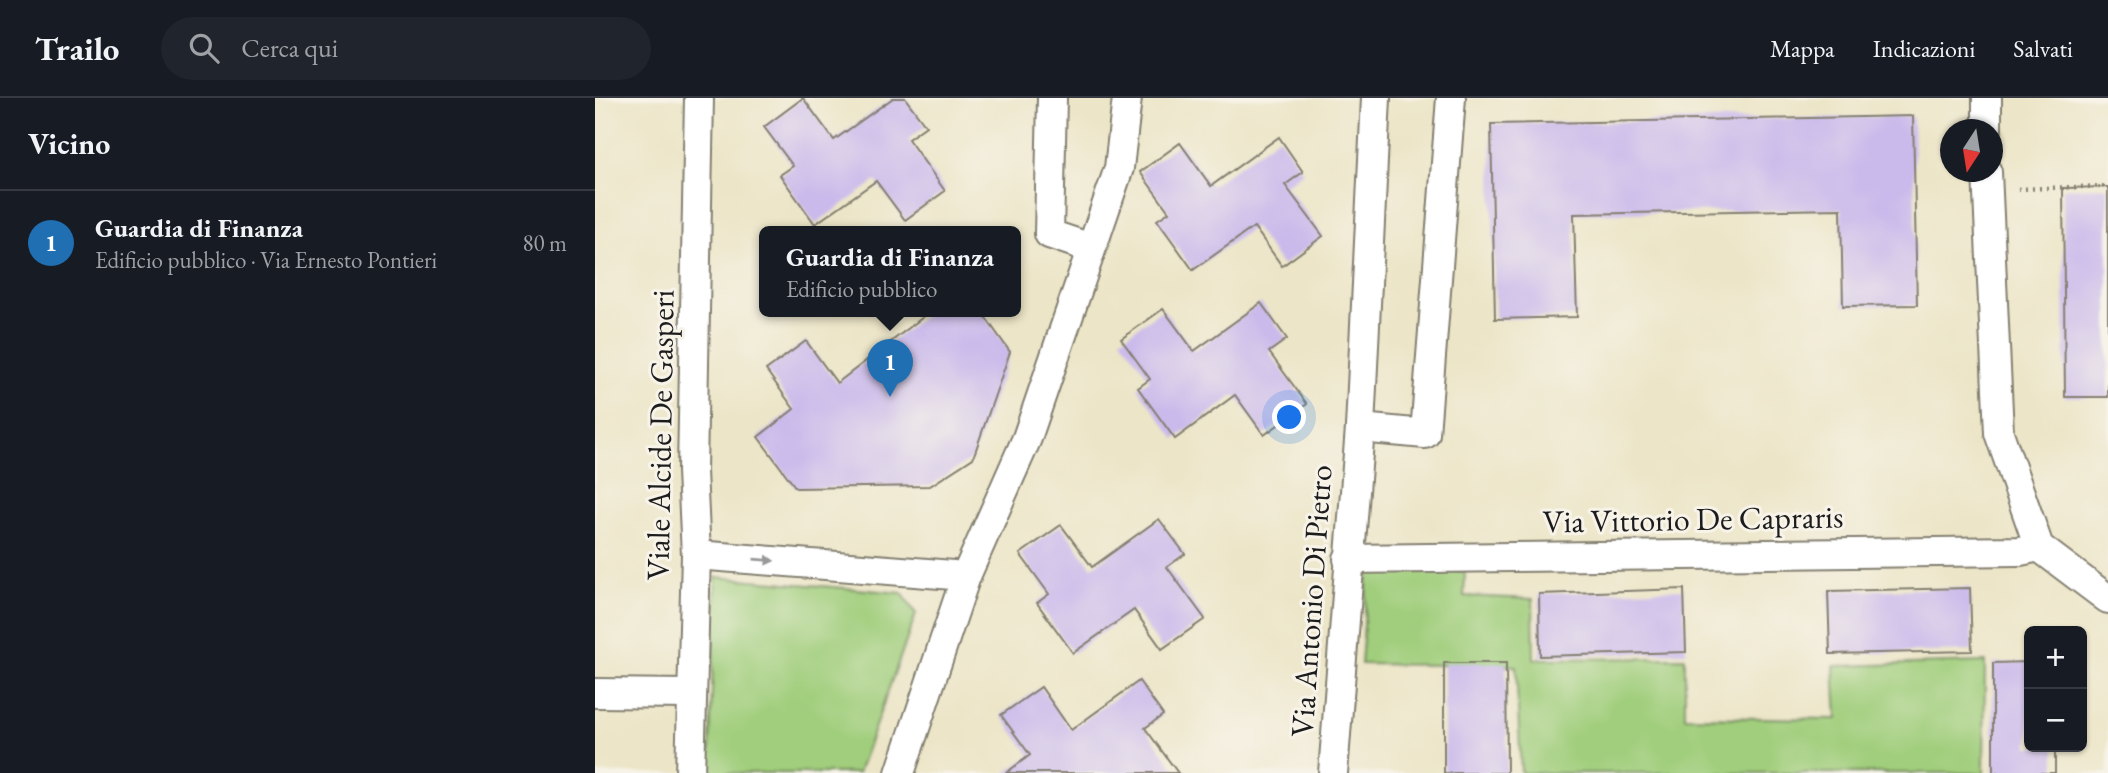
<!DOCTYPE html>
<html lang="it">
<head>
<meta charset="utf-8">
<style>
  :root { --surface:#171b24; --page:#20242c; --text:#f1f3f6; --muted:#9ea1a6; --line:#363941; --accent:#1f6fb2 }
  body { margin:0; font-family:"EB Garamond",serif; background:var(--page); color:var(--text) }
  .controls { position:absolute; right:21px; bottom:21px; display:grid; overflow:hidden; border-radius:10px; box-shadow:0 2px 5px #0004 }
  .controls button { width:63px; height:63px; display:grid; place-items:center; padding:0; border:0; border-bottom:2px solid var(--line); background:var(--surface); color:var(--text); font:35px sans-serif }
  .compass { position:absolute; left:1345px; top:21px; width:63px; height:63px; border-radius:50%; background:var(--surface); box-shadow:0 2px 5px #0004; rotate:192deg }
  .you { position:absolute; left:695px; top:320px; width:24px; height:24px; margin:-18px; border:5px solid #fff; border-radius:50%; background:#1a73e8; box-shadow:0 0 0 10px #1a73e833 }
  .badge { display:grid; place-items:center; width:46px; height:46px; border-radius:50%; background:var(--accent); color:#fff; font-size:23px; font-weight:700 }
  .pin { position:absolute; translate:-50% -58px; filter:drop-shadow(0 2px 4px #0008) }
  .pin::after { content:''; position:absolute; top:37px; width:24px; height:21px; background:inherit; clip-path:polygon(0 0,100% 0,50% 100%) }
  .popup { position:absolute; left:164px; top:128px; width:262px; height:91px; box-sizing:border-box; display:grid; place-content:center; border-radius:10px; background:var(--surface); filter:drop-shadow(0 2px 5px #0005); font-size:23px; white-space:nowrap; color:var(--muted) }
  .popup b { font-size:26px; color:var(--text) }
  .popup::after { content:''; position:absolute; left:50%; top:100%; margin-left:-14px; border:14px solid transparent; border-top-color:var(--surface) }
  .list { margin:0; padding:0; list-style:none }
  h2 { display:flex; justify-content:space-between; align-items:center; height:91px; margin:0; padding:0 28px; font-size:30px }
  h2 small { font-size:23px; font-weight:400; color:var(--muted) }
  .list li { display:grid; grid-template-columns:46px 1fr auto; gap:21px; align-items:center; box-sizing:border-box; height:105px; padding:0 28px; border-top:2px solid var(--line) }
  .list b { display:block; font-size:26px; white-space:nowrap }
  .list p { margin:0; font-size:23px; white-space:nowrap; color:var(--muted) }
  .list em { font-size:23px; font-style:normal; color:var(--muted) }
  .icon { flex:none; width:38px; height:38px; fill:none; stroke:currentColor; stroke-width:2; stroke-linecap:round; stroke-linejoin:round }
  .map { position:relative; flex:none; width:1513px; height:675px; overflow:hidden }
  header { display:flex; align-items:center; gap:42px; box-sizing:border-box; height:98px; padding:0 35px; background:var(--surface); border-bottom:2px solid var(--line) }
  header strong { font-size:33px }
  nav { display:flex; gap:38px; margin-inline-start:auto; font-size:24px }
  .search { width:490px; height:63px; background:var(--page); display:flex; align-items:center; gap:18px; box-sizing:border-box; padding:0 24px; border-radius:38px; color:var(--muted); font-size:26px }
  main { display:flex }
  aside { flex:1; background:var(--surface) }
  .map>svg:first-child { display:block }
  .green { fill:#a0ce7b; stroke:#5e754c; stroke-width:2 }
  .building { fill:#cabaeb }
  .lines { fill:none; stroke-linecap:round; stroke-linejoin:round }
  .street-casing { stroke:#848072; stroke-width:32 }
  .path { stroke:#848072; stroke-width:4.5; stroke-dasharray:2 5; stroke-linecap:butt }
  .street { stroke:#fff; stroke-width:28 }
  .oneway { fill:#999 }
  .labels { text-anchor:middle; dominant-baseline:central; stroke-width:6; stroke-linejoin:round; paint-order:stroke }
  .street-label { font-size:32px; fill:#1c1c1c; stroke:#f7f3e8 }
</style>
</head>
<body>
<header>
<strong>Trailo</strong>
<div class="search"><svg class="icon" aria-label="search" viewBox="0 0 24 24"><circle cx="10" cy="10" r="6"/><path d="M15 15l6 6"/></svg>Cerca qui</div>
<nav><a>Mappa</a><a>Indicazioni</a><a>Salvati</a></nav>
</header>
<main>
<aside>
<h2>Vicino<small></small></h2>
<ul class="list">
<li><span class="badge">1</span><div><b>Guardia di Finanza</b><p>Edificio pubblico · Via Ernesto Pontieri</p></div><em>80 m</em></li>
</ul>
</aside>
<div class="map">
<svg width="1513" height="675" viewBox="0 0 1513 675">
  <rect width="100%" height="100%" fill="#f7f3e8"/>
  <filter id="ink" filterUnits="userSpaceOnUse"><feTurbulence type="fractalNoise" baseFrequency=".0143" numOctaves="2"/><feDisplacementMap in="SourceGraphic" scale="14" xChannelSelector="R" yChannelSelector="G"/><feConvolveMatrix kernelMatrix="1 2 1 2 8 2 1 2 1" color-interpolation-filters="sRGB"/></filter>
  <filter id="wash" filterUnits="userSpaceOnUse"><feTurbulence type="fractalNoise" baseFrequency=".00686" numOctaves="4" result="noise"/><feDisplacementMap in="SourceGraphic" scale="28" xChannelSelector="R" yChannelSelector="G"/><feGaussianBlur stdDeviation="1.57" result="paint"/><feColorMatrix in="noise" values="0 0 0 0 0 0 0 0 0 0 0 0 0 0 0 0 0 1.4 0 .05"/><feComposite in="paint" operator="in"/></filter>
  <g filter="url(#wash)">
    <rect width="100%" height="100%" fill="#ece5c7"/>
    <g class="green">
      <polygon points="773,473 870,473 869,498 938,501 939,561 1090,560 1090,619 1242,621 1239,568 1390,564 1389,675 926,675 921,568 766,566"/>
      <polygon points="121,479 307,495 321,516 263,675 114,675"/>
    </g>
    <g id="blocks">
      <g class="building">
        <polygon points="208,0 239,42 298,0 310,0 331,28 313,41 350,93 310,122 281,83 220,126 185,77 198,68 169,29"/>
        <polygon points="1318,18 1322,207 1248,208 1246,111 979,116 982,219 900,221 896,26"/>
        <polygon points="684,39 708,74 690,87 728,138 687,168 659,129 598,172 562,122 574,114 545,74 585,45 616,88"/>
        <polygon points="1513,89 1513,299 1470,299 1468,90"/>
        <polygon points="666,205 692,241 674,254 712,306 669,337 640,297 580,341 543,290 555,281 526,241 568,211 599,253"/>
        <polygon points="336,213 386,213 415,254 378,360 335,388 201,390 163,339 199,311 171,272 211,243 242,285"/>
        <polygon points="564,421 590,456 572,469 610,521 567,551 539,512 478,555 442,505 454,496 425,456 466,427 497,469"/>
        <polygon points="1375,490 1377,553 1235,556 1233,493"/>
        <polygon points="1089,491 1091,554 945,558 944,496"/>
        <polygon points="1434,564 1434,649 1460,649 1460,675 1398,675 1398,565"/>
        <polygon points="849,565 911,565 912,675 849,675"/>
        <polygon points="544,583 568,617 550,630 583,675 411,675 435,657 406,617 446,589 476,632"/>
      </g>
    </g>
  </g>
  <g filter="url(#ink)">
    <use href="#blocks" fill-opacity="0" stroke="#848072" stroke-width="2"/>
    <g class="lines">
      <defs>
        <g id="street">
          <polyline points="457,0 454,136 496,150"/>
          <polyline points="1392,32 1392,0"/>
          <polyline points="1392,74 1404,335 1444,449 1513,501"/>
          <polyline points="765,330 830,336 856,0"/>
          <polyline points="101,457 371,478"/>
          <polyline points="753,461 1425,453 1444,449"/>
          <polyline points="0,595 96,596"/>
          <polyline points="95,675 101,457 97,373 104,0"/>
          <polyline points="305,675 371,478 432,340 524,70 532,0"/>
          <polyline points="738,675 765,330 781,0"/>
        </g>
      </defs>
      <use href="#street" class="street-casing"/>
      <polyline class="path" points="1423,91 1513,88"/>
      <use href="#street" class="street"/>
    </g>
    <defs><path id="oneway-solid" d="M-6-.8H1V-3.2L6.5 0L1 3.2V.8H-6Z" transform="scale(1.75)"/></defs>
    <use class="oneway" href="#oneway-solid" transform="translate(169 462) rotate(5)"/>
  </g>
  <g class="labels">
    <g class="street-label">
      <text transform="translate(65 337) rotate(-89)">Viale Alcide De Gasperi</text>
      <text transform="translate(1098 421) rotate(-1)">Via Vittorio De Capraris</text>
      <text transform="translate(716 503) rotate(-86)">Via Antonio Di Pietro</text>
    </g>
  </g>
</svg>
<div class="controls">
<button>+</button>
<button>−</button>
</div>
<svg class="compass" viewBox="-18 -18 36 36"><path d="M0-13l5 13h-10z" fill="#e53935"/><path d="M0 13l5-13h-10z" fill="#9ea1a6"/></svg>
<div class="you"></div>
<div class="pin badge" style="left:295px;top:299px">1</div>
<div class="popup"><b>Guardia di Finanza</b>Edificio pubblico</div>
</div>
</main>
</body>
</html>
